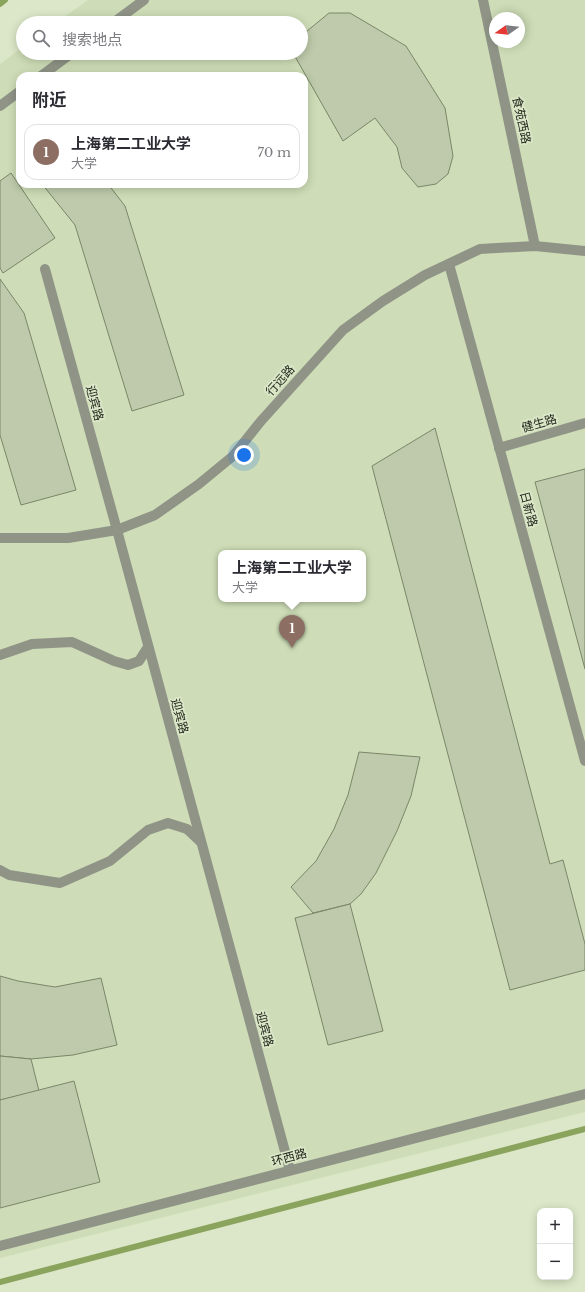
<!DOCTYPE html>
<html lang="zh">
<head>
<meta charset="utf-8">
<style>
  :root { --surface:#fff; --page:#f2f2f3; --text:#2b2b33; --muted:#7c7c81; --line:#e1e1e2; --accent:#db2777 }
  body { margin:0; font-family:"Libre Baskerville","Noto Sans SC",serif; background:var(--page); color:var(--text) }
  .controls { position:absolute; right:12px; bottom:12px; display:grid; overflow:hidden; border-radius:8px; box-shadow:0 2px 10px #0003 }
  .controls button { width:36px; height:36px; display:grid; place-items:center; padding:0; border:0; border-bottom:1px solid var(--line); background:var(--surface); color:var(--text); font:20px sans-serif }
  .compass { position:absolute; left:489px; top:12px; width:36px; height:36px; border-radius:50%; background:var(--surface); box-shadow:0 2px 10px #0003; rotate:255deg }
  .you { position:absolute; left:244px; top:455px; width:14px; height:14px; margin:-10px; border:3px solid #fff; border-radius:50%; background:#1a73e8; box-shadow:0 0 0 6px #1a73e833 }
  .badge { display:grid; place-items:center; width:26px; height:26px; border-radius:50%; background:var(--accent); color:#fff; font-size:13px; font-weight:700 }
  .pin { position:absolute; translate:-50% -33px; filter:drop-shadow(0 1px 2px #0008) }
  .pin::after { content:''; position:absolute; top:21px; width:14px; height:12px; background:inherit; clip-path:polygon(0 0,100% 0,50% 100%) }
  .popup { position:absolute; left:218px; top:550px; width:148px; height:52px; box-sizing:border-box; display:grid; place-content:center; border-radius:8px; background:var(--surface); filter:drop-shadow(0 1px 3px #0005); font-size:13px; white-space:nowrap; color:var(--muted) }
  .popup b { font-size:15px; color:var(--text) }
  .popup::after { content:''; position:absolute; left:50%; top:100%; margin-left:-8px; border:8px solid transparent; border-top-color:var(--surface) }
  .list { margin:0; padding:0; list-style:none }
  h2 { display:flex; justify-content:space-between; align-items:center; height:52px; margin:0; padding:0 16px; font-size:17px }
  h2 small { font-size:13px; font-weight:400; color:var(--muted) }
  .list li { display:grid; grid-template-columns:26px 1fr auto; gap:12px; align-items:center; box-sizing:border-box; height:56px; margin:0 8px 8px; padding:0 8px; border:1px solid var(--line); border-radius:12px }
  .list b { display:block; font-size:15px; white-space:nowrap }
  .list p { margin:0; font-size:13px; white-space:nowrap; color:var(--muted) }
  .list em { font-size:13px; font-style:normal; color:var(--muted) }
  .icon { flex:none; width:22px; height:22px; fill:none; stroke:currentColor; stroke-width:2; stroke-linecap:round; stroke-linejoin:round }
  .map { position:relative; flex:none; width:585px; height:1292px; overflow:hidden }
  .search { position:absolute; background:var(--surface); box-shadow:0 2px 10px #0003; left:16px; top:16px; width:292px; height:44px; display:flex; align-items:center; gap:10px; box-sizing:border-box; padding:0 14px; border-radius:22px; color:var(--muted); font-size:15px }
  .panel { position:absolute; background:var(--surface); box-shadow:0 2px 10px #0003; left:16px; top:72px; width:292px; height:116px; border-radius:12px }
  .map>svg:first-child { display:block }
  .built { fill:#ceddb7; fill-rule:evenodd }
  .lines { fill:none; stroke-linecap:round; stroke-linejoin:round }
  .stream { stroke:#8ba45d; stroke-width:6 }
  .building { fill:#becaab; stroke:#7b8669 }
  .minor { stroke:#8f9487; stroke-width:10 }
  .labels { text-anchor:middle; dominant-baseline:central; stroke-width:3.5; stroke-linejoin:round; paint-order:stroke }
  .street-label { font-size:12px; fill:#24291d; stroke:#dbe7c8 }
</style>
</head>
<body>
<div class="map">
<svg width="585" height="1292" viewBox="0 0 585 1292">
  <rect width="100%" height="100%" fill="#dbe7c8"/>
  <path class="built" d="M 88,0 L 585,0 L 585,1112 L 0,1258 L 0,64 L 23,47 L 23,53 L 301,53 L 301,23 L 56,23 ZM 495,18 L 519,18 L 519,42 L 495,42 ZM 20,76 L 304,76 L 304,184 L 20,184 ZM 221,553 L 363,553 L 363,599 L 221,599 Z"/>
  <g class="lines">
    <g class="stream">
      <polyline points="0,4 5,0"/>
      <polyline points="0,1282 585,1129"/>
    </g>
  </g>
  <g class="building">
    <polygon points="329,13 350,13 406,46 445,108 453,156 448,174 436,184 418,187 402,168 397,147 375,118 343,141 293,53 301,53 301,36"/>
    <polygon points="11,173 55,238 3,273 0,268 0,181"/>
    <polygon points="42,184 108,184 125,206 184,395 132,411 75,225"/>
    <polygon points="0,279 24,313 76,490 21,505 0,435"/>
    <polygon points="435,428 550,864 563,860 585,944 585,970 510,990 372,466"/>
    <polygon points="585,469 585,669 535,482"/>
    <polygon points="359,752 420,757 411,796 397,831 376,873 361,894 350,904 313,913 291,887 316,861 334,829 348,795"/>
    <polygon points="350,904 383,1031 328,1045 295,918"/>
    <polygon points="0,976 18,981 55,987 101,978 117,1045 73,1055 31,1059 0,1056"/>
    <polygon points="0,1056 31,1059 39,1091 0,1100"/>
    <polygon points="74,1081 100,1182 0,1208 0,1100"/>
  </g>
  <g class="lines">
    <g class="minor">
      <polyline points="483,0 535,246"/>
      <polyline points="113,23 144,0"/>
      <polyline points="41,76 72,53"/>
      <polyline points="0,106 20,91"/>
      <polyline points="449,264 585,761"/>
      <polyline points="45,269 117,530 290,1170"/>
      <polyline points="499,448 585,423"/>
      <polyline points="0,538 68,538 117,530 155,515 199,484 233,456 261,421 343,330 383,301 425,275 480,249 535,246 585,251"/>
      <polyline points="0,655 32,644 72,642 114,661 128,665 139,661 148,647"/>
      <polyline points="0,870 9,875 60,883 110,861 148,830 168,823 187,829 201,842"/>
      <polyline points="0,1246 585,1094"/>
    </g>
  </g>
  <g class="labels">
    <g class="street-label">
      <text transform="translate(522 120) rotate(78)">食苑西路</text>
      <text transform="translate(280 380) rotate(-48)">行远路</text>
      <text transform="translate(95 403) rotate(75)">迎宾路</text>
      <text transform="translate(539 423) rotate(-16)">健生路</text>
      <text transform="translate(529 509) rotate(75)">日新路</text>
      <text transform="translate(180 716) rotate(75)">迎宾路</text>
      <text transform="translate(265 1029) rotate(75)">迎宾路</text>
      <text transform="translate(289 1157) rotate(-15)">环西路</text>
    </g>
  </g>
</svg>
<div class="controls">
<button>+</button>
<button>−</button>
</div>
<svg class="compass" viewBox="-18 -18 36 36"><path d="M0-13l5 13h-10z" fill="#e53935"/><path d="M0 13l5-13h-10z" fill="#7c7c81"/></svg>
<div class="you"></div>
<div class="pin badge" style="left:292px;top:648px;background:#8d6e63">1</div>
<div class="popup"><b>上海第二工业大学</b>大学</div>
<div class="search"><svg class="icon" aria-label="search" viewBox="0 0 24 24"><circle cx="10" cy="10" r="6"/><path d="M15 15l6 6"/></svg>搜索地点</div>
<section class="panel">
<h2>附近<small></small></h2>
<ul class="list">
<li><span class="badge" style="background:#8d6e63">1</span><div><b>上海第二工业大学</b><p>大学</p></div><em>70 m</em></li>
</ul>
</section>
</div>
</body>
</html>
